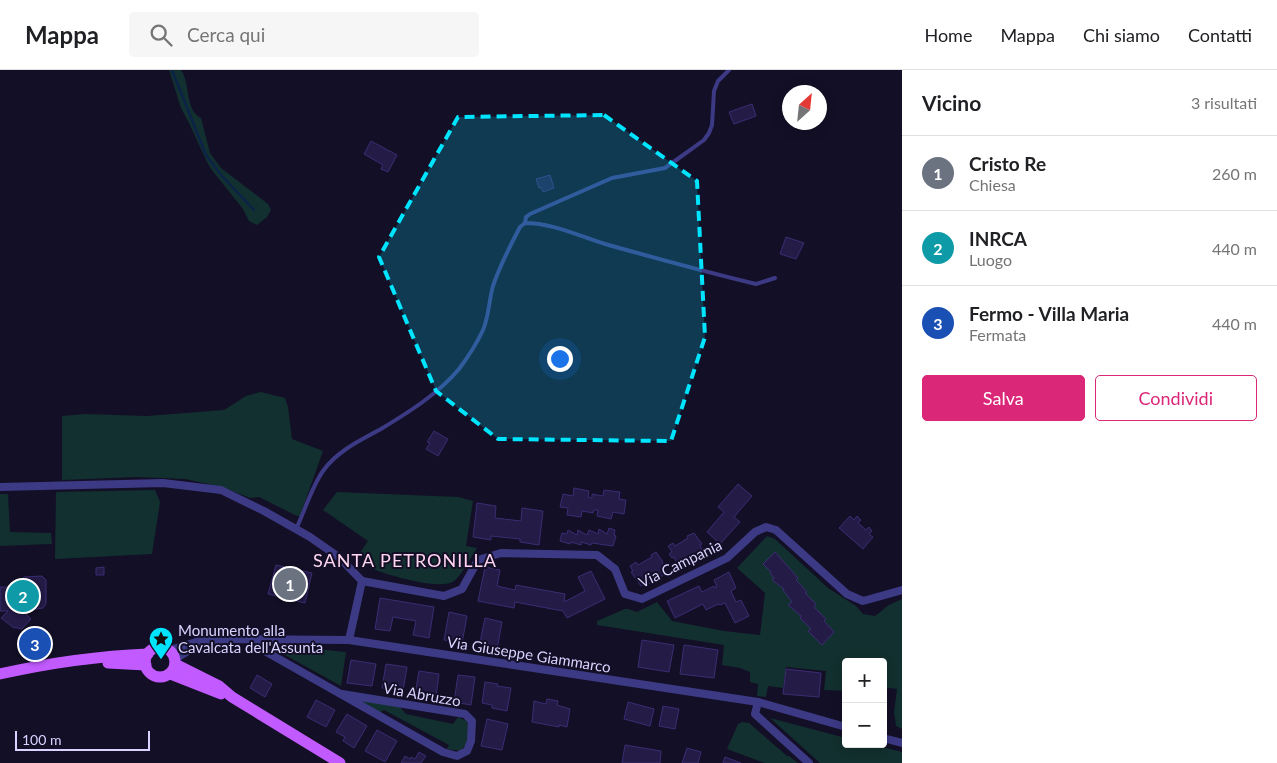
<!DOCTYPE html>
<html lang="it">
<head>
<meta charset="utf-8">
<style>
  :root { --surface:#fff; --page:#f6f6f6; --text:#202124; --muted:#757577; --line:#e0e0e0; --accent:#db2777 }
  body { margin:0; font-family:Lato,sans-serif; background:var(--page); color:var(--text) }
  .controls { position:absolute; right:15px; bottom:15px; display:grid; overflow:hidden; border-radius:5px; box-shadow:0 2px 12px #0003 }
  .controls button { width:45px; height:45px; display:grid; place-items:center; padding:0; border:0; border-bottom:1px solid var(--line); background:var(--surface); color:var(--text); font:25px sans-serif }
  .compass { position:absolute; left:782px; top:15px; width:45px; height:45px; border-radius:50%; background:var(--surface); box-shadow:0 2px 12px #0003; rotate:27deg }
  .scale { position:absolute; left:15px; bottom:12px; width:135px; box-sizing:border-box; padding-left:5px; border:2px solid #d9d4ff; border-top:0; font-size:14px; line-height:18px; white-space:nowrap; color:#d9d4ff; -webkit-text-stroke:4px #130f26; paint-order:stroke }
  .you { position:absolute; left:559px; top:288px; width:18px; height:18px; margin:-12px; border:4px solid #fff; border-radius:50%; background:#1a73e8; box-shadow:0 0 0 8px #1a73e833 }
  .badge { display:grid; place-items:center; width:32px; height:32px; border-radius:50%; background:var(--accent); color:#fff; font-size:16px; font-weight:700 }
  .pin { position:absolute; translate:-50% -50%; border:2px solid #fff; box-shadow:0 1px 5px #0006 }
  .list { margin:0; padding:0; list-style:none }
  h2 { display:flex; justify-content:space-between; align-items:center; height:65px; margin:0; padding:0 20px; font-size:21px }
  h2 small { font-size:16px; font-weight:400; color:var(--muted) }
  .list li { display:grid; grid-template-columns:32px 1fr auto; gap:15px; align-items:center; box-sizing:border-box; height:75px; padding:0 20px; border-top:1px solid var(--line) }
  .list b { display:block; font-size:19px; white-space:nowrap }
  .list p { margin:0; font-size:16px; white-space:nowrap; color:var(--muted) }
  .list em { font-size:16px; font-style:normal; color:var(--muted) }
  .actions { display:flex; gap:10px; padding:15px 20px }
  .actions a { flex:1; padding:11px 0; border:1px solid var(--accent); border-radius:5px; text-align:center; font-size:18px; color:var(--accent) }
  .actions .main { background:var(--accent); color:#fff }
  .icon { flex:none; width:28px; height:28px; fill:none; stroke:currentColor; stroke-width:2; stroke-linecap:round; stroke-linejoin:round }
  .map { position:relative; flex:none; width:902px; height:693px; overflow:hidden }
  header { display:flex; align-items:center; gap:30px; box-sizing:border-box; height:70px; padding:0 25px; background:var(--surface); border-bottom:1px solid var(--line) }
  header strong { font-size:24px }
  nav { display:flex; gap:28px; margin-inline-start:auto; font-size:18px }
  .search { width:350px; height:45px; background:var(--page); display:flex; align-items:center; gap:12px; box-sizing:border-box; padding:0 18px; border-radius:5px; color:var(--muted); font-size:19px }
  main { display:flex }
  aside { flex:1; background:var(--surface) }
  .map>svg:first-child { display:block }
  .green { fill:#12302f }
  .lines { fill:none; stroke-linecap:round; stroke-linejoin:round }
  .stream { stroke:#0c2248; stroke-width:2.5 }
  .building { fill:#241b47; stroke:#3b2d73 }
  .service { stroke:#3d3a85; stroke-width:4 }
  .minor { stroke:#3d3a85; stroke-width:8 }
  .primary { stroke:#c25bff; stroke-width:11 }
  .marked { fill:#00e5ff; fill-opacity:0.2; stroke:#00e5ff; stroke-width:4; stroke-dasharray:10 6; stroke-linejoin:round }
  .labels { text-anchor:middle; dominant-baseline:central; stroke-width:4; stroke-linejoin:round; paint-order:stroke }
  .street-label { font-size:15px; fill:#d9d4ff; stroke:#130f26 }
  .poi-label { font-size:15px; fill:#d9d4ff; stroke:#130f26; text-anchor:start }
  .quarter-label { font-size:18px; letter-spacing:1px; fill:#ffd6f0; stroke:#130f26 }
</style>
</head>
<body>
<header>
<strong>Mappa</strong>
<div class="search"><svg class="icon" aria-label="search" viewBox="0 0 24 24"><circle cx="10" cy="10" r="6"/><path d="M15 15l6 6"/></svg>Cerca qui</div>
<nav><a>Home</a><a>Mappa</a><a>Chi siamo</a><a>Contatti</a></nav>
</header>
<main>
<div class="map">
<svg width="902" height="693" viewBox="0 0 902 693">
  <rect width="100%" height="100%" fill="#130f26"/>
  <g class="green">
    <path d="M 169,0 L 181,0 C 191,14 184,39 201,48 L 210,83 L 221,98 L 268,134 L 271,140 L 267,147 L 257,155 L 249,151 L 243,139 L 211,99 L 206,90 L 189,53 L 181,38 Z"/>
    <polygon points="261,322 285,328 288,337 292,369 323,381 300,446 297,446 259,427 250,428 222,417 185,409 136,407 62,410 62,346 85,344 147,346 224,340 246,326"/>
    <polygon points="155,420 160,432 152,484 55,489 56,422"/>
    <path d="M 337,422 L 458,427 L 473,431 L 466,476 L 477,478 C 471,487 462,505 454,511 C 441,521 386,505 371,498 L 373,493 L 359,484 L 368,471 L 323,440 Z"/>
    <polygon points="0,424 8,424 10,462 51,463 52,474 0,476"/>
    <polygon points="767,466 775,469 828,518 856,536 863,544 875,546 889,535 902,529 902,659 896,656 894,642 897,619 883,617 883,592 846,592 846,621 824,620 826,601 786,597 783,618 768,616 766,627 757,626 758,614 750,612 750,602 740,598 722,595 724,575 597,555 597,551 625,539 628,539 637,542 657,532 672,551 724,561 760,565 765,523 737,498"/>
    <polygon points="277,578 306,578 346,582 341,616 276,580"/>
    <polygon points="354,629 399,636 406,644 453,654 458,647 467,651 470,657 466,675 460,681 447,679 449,675 384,640 379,643"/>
    <polygon points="770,648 846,668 846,674 871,674 902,682 902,693 820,693"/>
    <polygon points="742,652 749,653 787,686 789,686 798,693 765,693 727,679 738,654"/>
  </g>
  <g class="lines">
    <polyline class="stream" points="172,0 206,85 221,105 254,140"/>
  </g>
  <g class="building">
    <polygon points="752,34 756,46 734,54 729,42"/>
    <polygon points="371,71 397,85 388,102 381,99 383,95 364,84"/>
    <polygon points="550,105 554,118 543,122 541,117 539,118 536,109"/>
    <polygon points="786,167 804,173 796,189 780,184"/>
    <polygon points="434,361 448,369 438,386 426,379 430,373 427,372"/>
    <polygon points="738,414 752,426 734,447 740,452 720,474 707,462 724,442 718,437"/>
    <polygon points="574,418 589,421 588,427 592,428 592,424 603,426 604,420 620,422 619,429 626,430 624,444 613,442 611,449 597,446 598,440 594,440 593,443 582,441 581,447 567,445 568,438 560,437 563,424 573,426"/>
    <polygon points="477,433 496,436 495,448 521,451 522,438 543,441 539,475 520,472 520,469 491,466 491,470 473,467"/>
    <polygon points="850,446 854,450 857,446 861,450 858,453 866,460 869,457 872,461 869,464 873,467 863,479 839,458"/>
    <polygon points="609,458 615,460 614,465 616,466 613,476 592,473 591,475 581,472 581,475 571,472 570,474 560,471 562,463 567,464 568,460 577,465 578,460 587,465 589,460 598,464 599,459 607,464"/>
    <polygon points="694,463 702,474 700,475 704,484 686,495 685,494 679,497 674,487 672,488 669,484 672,482 668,476 673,473 675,476 688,468 687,466"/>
    <polygon points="656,482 663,492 662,493 667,503 648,514 647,513 641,516 631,502 633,501 630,496 636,492 638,495 652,487 651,485"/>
    <polygon points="775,482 798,508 796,510 807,522 805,523 816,534 814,537 826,549 824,551 834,562 822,575 808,561 811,559 800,548 801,546 788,535 792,532 783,520 784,519 772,510 774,508 770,503 771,502 763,494"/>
    <polygon points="276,495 312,503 305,533 268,524"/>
    <polygon points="104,497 104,505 96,505 96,498"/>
    <polygon points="485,497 500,500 497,516 515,520 516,515 565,524 564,531 566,531 585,521 578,507 591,501 605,529 567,548 563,541 515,532 514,538 478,531"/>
    <polygon points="729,502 736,518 731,521 736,532 741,530 749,546 735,553 725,533 720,535 718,534 706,540 703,534 675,548 667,531 699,516 702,522 714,516 715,518 717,517 714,510"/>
    <polygon points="42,506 46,510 46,534 43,538 30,540 26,544 31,549 22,559 20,558 19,559 16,557 14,558 1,548 8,541 0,541 0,517 11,517 14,514 16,516 24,507"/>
    <polygon points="380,528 434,537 429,568 413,565 416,551 393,547 390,561 375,559"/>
    <polygon points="449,542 467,546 462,573 444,570"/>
    <polygon points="485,548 502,552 497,580 479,577"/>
    <polygon points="642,570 674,575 669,602 638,597"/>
    <polygon points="684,575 718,580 714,608 680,604"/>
    <polygon points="351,590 376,594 372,616 347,613"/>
    <polygon points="386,594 407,597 403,621 382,618"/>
    <polygon points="786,599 821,603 819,627 783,624"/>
    <polygon points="419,601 439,604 436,627 415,624"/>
    <polygon points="257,605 272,614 265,627 250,618"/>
    <polygon points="458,605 475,607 471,635 454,632"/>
    <polygon points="485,612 498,614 497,616 511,618 507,641 492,638 492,635 482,633"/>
    <polygon points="883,619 886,619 884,644 883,644"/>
    <polygon points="547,629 558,631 557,635 570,639 567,657 559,655 559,657 532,652 534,631 546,634"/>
    <polygon points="316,630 335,640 326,657 307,647"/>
    <polygon points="628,632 654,639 650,656 624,649"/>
    <polygon points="663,636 679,639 675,659 659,656"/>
    <polygon points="347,644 367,656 354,678 343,671 345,667 336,662"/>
    <polygon points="487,649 508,654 502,680 481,676"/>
    <polygon points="377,660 397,671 385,692 365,681"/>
    <polygon points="625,675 661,681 660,693 622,693"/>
    <polygon points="687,678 701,682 698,693 682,693"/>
    <polygon points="419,682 426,686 421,693 401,693 405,686 410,689 411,687 415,689"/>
    <polygon points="725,687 741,693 723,693"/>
  </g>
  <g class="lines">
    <g class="service">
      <polyline points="525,153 526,147 530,144 612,108 665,98 679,88 704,70 709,63 712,55 714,21 718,11 729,0"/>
      <path d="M 296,459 C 305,441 311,418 323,401 C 337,381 361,370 381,359 C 409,342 438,324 459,299 C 468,287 477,273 483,260 C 489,246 489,230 493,216 C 500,195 510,176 520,157 L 525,153 C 552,153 579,166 605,174 C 655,188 706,202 756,214 L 775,208"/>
    </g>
    <g class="minor">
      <polyline points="0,417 163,413 221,420 264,441 310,467 340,488 362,511 349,570"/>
      <polyline points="362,511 444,526 462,519 478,490 501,483 597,485 615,499 625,524 642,529 727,488 755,462 766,457 776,460 847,524 863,531 902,520"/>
      <polyline points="259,569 263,580 443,682 457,686 467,681 471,671 472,651 465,644 342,624"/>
      <polyline points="170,580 196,572 225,569 349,570 758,632 846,657"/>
      <polyline points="175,589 196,576"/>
      <polyline points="758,632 755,644 809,693"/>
      <polyline points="883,668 902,673"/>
    </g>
    <g class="primary">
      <circle cx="160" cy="592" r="15"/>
      <polyline points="108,593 146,595"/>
      <polyline points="175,594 219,616 232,627 340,693"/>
      <path d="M 0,604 C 49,593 98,586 148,584"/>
      <polyline points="170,604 221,624"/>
    </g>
  </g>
  <path class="marked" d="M 604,45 L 697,111 L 705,267 L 671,371 L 498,369 L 436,321 L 379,187 L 458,47 Z"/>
  <defs>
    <symbol id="sight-pin" viewBox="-11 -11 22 30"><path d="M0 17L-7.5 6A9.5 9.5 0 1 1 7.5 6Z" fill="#00e5ff" stroke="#130f26"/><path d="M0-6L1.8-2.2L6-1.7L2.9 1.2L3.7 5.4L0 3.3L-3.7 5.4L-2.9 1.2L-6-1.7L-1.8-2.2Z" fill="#111"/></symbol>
  </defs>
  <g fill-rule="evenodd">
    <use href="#sight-pin" x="147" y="555" width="28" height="38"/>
  </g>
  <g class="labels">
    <g class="street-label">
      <text transform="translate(680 493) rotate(-26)">Via Campania</text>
      <text transform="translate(529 584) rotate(9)">Via Giuseppe Giammarco</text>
      <text transform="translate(422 624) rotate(10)">Via Abruzzo</text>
    </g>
    <g class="poi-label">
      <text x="178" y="560">Monumento alla<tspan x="178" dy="17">Cavalcata dell'Assunta</tspan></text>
    </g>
    <g class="quarter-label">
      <text x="405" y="490">SANTA PETRONILLA</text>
    </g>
  </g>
</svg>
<div class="controls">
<button>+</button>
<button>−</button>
</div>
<svg class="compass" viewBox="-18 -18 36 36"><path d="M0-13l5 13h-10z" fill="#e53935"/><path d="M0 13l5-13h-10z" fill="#757577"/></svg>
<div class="scale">100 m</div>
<div class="you"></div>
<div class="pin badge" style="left:290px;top:514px;background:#6b7280">1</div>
<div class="pin badge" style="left:23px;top:526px;background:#0f9aa8">2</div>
<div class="pin badge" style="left:35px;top:574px;background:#1a4fb4">3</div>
</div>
<aside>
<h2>Vicino<small>3 risultati</small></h2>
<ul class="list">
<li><span class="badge" style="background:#6b7280">1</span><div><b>Cristo Re</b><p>Chiesa</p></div><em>260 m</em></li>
<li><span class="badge" style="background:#0f9aa8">2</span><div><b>INRCA</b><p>Luogo</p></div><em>440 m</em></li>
<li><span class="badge" style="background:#1a4fb4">3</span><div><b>Fermo - Villa Maria</b><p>Fermata</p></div><em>440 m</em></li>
</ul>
<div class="actions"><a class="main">Salva</a><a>Condividi</a></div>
</aside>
</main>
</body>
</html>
